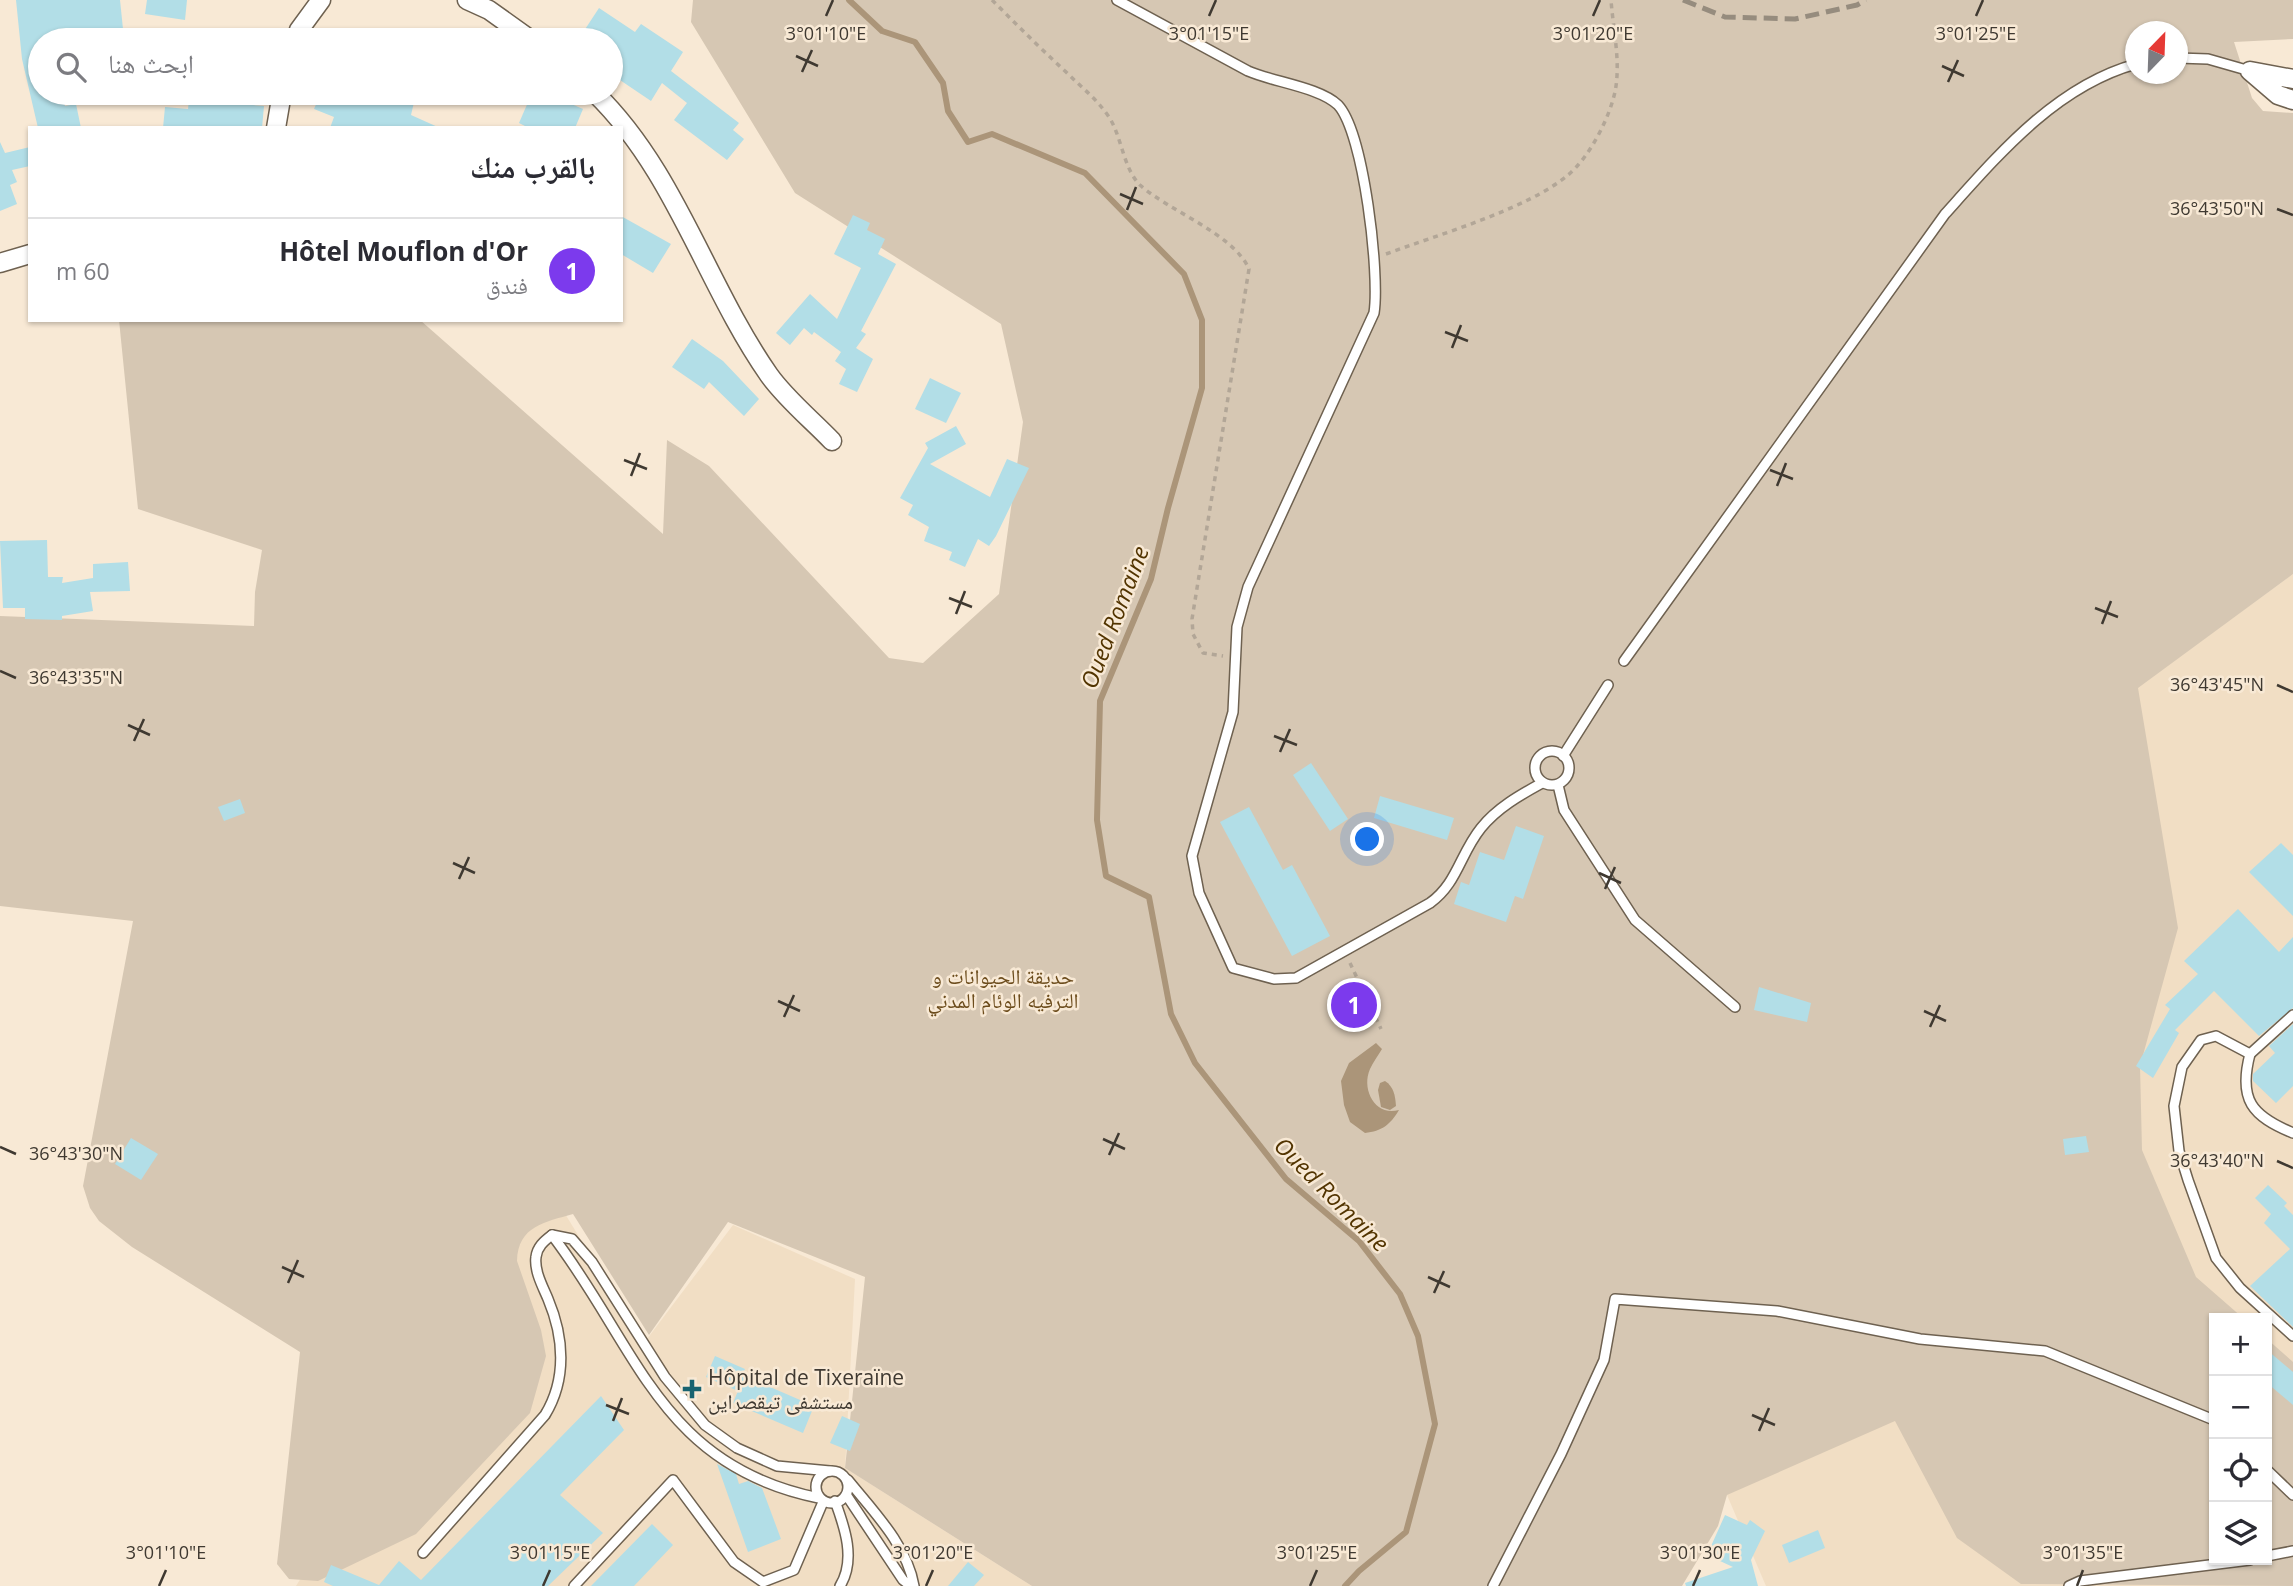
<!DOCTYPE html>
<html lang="ar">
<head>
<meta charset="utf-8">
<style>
  :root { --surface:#fff; --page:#f7f7f7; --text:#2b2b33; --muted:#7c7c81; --line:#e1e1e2; --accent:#7c3aed }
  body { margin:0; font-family:"Open Sans","Noto Naskh Arabic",sans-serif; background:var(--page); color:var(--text); direction:rtl }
  .controls { position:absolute; right:21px; bottom:21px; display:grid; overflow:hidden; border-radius:0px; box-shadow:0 2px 5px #0004 }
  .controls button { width:63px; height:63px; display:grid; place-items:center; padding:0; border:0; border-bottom:2px solid var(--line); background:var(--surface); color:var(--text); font:35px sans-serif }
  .compass { position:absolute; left:2125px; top:21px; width:63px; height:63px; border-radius:50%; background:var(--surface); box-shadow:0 2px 5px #0004; rotate:23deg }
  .you { position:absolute; left:1368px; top:840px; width:24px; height:24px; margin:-18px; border:5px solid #fff; border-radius:50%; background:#1a73e8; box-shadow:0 0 0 10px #1a73e833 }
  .badge { display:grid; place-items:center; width:46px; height:46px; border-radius:50%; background:var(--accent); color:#fff; font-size:23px; font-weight:700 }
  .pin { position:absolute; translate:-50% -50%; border:4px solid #fff; box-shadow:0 2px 7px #0006 }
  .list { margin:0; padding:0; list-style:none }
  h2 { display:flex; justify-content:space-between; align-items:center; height:91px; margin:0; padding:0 28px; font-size:30px }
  h2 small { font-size:23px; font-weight:400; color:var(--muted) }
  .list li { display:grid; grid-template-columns:46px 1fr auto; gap:21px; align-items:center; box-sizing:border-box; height:105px; padding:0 28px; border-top:2px solid var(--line) }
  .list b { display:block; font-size:26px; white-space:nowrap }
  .list p { margin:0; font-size:23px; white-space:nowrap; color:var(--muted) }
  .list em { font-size:23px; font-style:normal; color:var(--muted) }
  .icon { flex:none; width:38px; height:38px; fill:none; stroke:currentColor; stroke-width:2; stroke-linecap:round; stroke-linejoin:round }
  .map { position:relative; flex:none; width:2293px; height:1586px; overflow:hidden; direction:ltr }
  .search { position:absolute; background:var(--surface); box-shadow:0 2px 5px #0004; left:28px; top:28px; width:595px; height:77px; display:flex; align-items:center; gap:18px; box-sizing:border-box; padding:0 24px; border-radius:38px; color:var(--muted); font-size:26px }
  .panel { position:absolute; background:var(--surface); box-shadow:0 2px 5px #0004; left:28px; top:126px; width:595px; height:196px; border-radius:0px; direction:rtl }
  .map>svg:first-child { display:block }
  .built { fill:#f1dec4; fill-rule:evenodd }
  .green { fill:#d6c7b3; fill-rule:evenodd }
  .water { fill:#ab9579 }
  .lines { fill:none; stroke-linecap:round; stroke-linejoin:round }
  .stream { stroke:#ab9579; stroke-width:6 }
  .building { fill:#b2dee7 }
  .lane-casing { stroke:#6e6150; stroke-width:12 }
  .street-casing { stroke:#6e6150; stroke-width:21 }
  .path { stroke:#b2a697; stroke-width:3.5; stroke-dasharray:5 5; stroke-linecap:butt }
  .lane { stroke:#fff; stroke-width:9 }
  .street { stroke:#fff; stroke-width:18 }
  .rail { stroke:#968c7e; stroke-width:5; stroke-dasharray:14 7; stroke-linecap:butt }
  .ticks { fill:none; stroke:#3f3931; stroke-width:2.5 }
  .poi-dot { fill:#186370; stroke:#f8e9d5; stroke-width:2.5 }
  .labels { text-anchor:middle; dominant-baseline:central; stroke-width:5; stroke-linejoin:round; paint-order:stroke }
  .park-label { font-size:21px; fill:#6c4c1c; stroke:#f8e9d5 }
  .poi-label { font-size:21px; fill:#3f3931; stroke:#f8e9d5; text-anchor:start }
  .water-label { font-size:23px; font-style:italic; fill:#523400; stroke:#f8e9d5 }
  .ticks-label { font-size:18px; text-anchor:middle; fill:#3f3931; stroke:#f8e9d5; stroke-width:5; stroke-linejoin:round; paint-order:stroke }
</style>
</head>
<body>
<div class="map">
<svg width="2293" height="1586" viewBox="0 0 2293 1586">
  <rect width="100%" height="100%" fill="#f8e9d5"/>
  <g class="built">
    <path d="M 2293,574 L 2293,1586 L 1766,1586 L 1727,1495 L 2138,687 ZM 2214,1318 L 2267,1318 L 2267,1560 L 2214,1560 Z"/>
    <polygon points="556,1199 644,1343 733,1225 855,1279 845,1468 1032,1586 296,1586 504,1252"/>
  </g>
  <path class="green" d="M 693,0 L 2293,0 L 2293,39 L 2234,42 L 2252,98 L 2263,111 L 2293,113 L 2293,574 L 2138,688 L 2178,928 L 2140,1066 L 2142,1150 L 2196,1277 L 2243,1318 L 2214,1318 L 2214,1560 L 2267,1560 L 2267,1339 L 2293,1362 L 2293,1586 L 2021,1584 L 1957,1538 L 1895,1421 L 1727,1495 L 1718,1526 L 1682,1586 L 1032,1586 L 845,1468 L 865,1277 L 728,1222 L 649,1335 L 573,1214 C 545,1222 518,1226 517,1261 L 541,1330 L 546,1356 L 530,1413 L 416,1534 L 318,1581 L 289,1579 L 277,1564 L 300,1352 L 132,1247 L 99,1221 L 90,1208 L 83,1186 L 133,921 L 0,906 L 0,616 L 254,626 L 255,592 L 262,550 L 138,509 L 119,320 L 420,320 L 663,534 L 667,440 L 709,466 L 889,658 L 923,663 L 999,594 L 1023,422 L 1001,324 L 795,193 L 691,22 ZM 2136,32 L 2178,32 L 2178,74 L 2136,74 Z"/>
  <g class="water">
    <path d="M 1376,1043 L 1382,1049 C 1378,1056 1373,1062 1370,1069 C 1361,1089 1375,1117 1399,1110 C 1390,1125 1382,1131 1365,1133 L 1350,1122 L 1344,1105 L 1341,1081 L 1349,1063 Z"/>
    <path d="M 1385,1081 C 1394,1087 1395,1095 1396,1106 L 1390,1110 L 1381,1107 L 1378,1090 L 1380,1083 Z"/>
  </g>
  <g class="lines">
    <polyline class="stream" points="849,0 882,31 915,42 943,83 948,111 968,142 992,134 1085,173 1184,274 1202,320 1202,388 1168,508 1151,579 1100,701 1097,820 1106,876 1149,897 1171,1014 1195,1063 1286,1179 1359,1241 1400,1294 1418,1336 1435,1424 1406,1532 1359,1571 1345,1586"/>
  </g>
  <g class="building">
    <polygon points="16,0 120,0 123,29 80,34 81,40 40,40 40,93 62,93 65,106 76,104 81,128 38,128 22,59"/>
    <polygon points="147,0 187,0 185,20 145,14"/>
    <polygon points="599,8 635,32 641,24 683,52 671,71 739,123 733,130 744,139 727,160 674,120 687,103 662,83 651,101 611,74 611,40 578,40"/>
    <polygon points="321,93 396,93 415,98 411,115 440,128 330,128 334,117 314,109"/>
    <polygon points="532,93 546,93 583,109 575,128 529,128 519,123"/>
    <polygon points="189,100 264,106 262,128 163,128 165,107 188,109"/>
    <polygon points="0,142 5,153 30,147 30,166 12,170 17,182 10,185 17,204 0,211"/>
    <polygon points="853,215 870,223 867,230 885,239 878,254 896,264 861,331 866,334 856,348 873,359 857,392 839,384 846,369 835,361 841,352 814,332 812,335 804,328 790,345 776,333 810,294 837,319 861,268 834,254"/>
    <polygon points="621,216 671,244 653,273 621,254"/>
    <polygon points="692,339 723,361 759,399 744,416 709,382 704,389 672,367"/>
    <polygon points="930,378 961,393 946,423 915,409"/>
    <polygon points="956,426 966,444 930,464 990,497 1007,459 1029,468 996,536 989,546 978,539 965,567 949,560 952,552 924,541 929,527 908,515 913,505 900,498 928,448 925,443"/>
    <polygon points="47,540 48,577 63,577 62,583 93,578 93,564 128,562 130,591 90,592 93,611 62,616 62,620 25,619 25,608 3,608 0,541"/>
    <polygon points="1311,763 1348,819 1330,831 1293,775"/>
    <polygon points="1380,796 1454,818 1447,840 1374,818"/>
    <polygon points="240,799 245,813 224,821 218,807"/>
    <polygon points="1249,807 1283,870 1292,865 1330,936 1292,956 1220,822"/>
    <polygon points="1516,826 1544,836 1523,899 1515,896 1506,922 1454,904 1461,882 1469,885 1480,852 1504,860"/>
    <polygon points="2281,843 2293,855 2293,916 2249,872"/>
    <polygon points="2238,909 2279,952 2293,937 2293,1008 2259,1036 2214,991 2175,1030 2179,1033 2153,1078 2136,1066 2170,1009 2165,1005 2198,974 2184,961"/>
    <polygon points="1759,987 1811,1003 1807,1022 1754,1010"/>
    <polygon points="2293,1024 2293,1086 2276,1103 2253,1081 2253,1074 2275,1053 2269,1046"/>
    <polygon points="2086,1136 2089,1152 2065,1155 2063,1139"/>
    <polygon points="131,1138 158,1154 141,1180 115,1164"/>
    <polygon points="2268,1185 2287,1203 2284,1206 2293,1215 2293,1327 2250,1286 2290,1249 2264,1223 2271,1214 2255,1198"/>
    <polygon points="2267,1350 2293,1372 2293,1405 2267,1383"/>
    <polygon points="715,1356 745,1369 742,1375 814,1406 803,1433 733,1403 738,1391 706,1377"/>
    <polygon points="601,1396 624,1430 560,1495 603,1533 548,1586 333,1586 324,1582 331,1565 379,1585 399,1561 421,1580"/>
    <polygon points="842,1416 860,1424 850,1451 830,1443"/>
    <polygon points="717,1464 736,1474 739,1484 748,1481 762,1488 781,1539 748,1552"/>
    <polygon points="1725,1515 1747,1525 1750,1520 1765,1531 1751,1560 1758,1586 1686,1586 1685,1583 1733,1567 1707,1555"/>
    <polygon points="652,1524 673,1545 634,1586 591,1586"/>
    <polygon points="1818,1530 1825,1548 1789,1563 1782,1545"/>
    <polygon points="968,1562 984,1575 974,1586 948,1586"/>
  </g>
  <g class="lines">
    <defs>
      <g id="lane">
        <path d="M 1117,0 L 1248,71 C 1273,82 1319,87 1338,105 C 1364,133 1380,275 1374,313 L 1248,587 L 1237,627 L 1233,712 L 1192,856 L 1199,893 L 1233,968 L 1274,979 L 1296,978 L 1430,903 C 1457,884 1460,854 1481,828 C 1497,808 1520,795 1542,783"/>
        <polyline points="2178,58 2208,59 2250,71"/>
        <path d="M 1624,661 L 1945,214 C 1998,155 2056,86 2136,64"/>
        <circle cx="1552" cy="768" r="17"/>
        <polyline points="1563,756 1608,685"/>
        <polyline points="1558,785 1564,810 1635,920 1735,1007"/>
        <polyline points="2293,1015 2250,1054 2216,1036 2201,1040 2182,1067 2174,1106 2179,1151 2188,1180 2216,1258 2240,1288 2293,1336"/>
        <path d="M 2250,1054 C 2238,1100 2252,1116 2293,1133"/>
        <path d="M 552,1235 C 638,1347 660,1466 819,1498"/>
        <polyline points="2267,1470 2293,1495"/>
        <circle cx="832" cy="1487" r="16"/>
        <path d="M 848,1480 C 873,1511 907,1545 914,1586"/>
        <polyline points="847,1496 903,1580 911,1586"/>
        <path d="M 835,1501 C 845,1528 856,1560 840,1586"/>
        <path d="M 423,1553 L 545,1415 C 567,1379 564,1337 548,1299 C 543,1287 534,1271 536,1257 C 537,1247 544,1241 552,1235 L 572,1239 L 592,1262 L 665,1377 L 705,1425 L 737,1448 L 777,1466 L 830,1471"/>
        <polyline points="2267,1556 2293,1551"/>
        <polyline points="574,1586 673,1480 734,1562 763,1582 794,1570 823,1502"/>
        <polyline points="1493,1586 1561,1454 1604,1360 1615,1299 1777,1311 1920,1339 2045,1351 2214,1420"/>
        <polyline points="2069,1586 2080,1581 2250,1560"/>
      </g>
      <g id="street">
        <polyline points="467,0 489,10 531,40"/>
        <polyline points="296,40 299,30 321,0"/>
        <polyline points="2293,79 2250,71 2278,95 2293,100"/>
        <path d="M 595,93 C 676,172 705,283 769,375 C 786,399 812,420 832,441"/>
        <polyline points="276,128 282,93"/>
        <polyline points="0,263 30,254"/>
      </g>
    </defs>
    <use href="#lane" class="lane-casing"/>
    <use href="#street" class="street-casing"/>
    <g class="path">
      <path d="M 992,0 C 1016,24 1040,48 1065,71 C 1081,87 1096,98 1109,117 C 1122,137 1123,168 1140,185 C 1167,210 1234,234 1249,269 L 1192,619 L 1193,634 L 1203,653 L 1223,656"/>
      <path d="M 1386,254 C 1437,235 1528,209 1568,175 C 1590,157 1612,114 1616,86 C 1620,58 1613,28 1611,0"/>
      <polyline points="1350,963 1381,1029"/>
    </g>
    <use href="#lane" class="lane"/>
    <use href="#street" class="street"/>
    <polyline class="rail" points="1683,0 1725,17 1795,19 1857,5 1866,0"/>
  </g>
  <path class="ticks" d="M 826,16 L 833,0M 1209,16 L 1216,0M 1593,16 L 1600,0M 1976,16 L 1983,0M 796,56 L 818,66M 1942,66 L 1964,76M 802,72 L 812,50M 1948,82 L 1958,60M 1120,194 L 1143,204M 2277,209 L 2293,215M 1127,210 L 1136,187M 1445,332 L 1468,341M 1452,348 L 1461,325M 624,460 L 647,469M 1770,470 L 1793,479M 631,476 L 640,453M 1777,486 L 1786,463M 949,598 L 972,607M 2095,608 L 2118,617M 956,614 L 965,591M 2102,624 L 2111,601M 0,671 L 16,678M 2277,685 L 2293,692M 128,725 L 150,735M 1274,736 L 1297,745M 134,741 L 144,719M 1280,752 L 1290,729M 453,863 L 475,873M 1599,873 L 1621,883M 459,879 L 469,857M 1605,889 L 1615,867M 778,1001 L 800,1011M 1924,1011 L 1946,1021M 784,1017 L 794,995M 1930,1027 L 1940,1005M 1103,1139 L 1125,1149M 0,1147 L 16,1154M 1109,1155 L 1119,1133M 2277,1161 L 2293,1168M 282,1267 L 304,1277M 1428,1277 L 1450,1287M 288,1283 L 298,1260M 1434,1293 L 1444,1271M 606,1405 L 629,1414M 1752,1415 L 1775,1425M 613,1421 L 622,1398M 1759,1431 L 1769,1408M 159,1586 L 166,1570M 543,1586 L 550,1570M 926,1586 L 933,1570M 1310,1586 L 1317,1570M 1693,1586 L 1700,1570M 2077,1586 L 2083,1570"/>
  <path class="poi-dot" d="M688.5 1378.5h7v7h7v7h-7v7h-7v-7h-7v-7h7z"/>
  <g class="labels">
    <g class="park-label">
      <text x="1003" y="976">حديقة الحيوانات و<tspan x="1003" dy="24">الترفيه الوئام المدني</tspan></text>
    </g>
    <g class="poi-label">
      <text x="708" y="1377">Hôpital de Tixeraïne<tspan x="708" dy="24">مستشفى تيقصراين</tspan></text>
    </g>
    <g class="water-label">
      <text transform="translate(1114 617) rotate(-69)">Oued Romaine</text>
      <text transform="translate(1332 1194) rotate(45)">Oued Romaine</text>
    </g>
  </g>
  <g class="ticks-label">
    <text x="826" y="40">3°01'10"E</text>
    <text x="1209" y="40">3°01'15"E</text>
    <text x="1593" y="40">3°01'20"E</text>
    <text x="1976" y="40">3°01'25"E</text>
    <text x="2217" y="215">36°43'50"N</text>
    <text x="76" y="684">36°43'35"N</text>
    <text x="2217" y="691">36°43'45"N</text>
    <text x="76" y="1160">36°43'30"N</text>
    <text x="2217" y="1167">36°43'40"N</text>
    <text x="166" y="1559">3°01'10"E</text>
    <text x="550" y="1559">3°01'15"E</text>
    <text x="933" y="1559">3°01'20"E</text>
    <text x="1317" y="1559">3°01'25"E</text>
    <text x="1700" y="1559">3°01'30"E</text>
    <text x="2083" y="1559">3°01'35"E</text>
  </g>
</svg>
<div class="controls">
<button>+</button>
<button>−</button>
<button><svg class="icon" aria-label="locate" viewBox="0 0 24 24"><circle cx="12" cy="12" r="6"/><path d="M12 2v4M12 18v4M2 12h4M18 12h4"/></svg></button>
<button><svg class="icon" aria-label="layers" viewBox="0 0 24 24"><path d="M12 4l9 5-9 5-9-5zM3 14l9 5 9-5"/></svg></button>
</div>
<svg class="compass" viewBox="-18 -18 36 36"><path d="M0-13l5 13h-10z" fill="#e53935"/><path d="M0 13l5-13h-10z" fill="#7c7c81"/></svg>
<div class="you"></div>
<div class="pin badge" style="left:1354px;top:1005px">1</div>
<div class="search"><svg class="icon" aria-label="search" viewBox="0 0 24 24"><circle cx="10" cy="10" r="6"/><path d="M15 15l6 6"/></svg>ابحث هنا</div>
<section class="panel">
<h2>بالقرب منك<small></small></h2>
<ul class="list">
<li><span class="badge">1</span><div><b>Hôtel Mouflon d'Or</b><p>فندق</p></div><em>60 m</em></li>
</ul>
</section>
</div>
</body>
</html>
